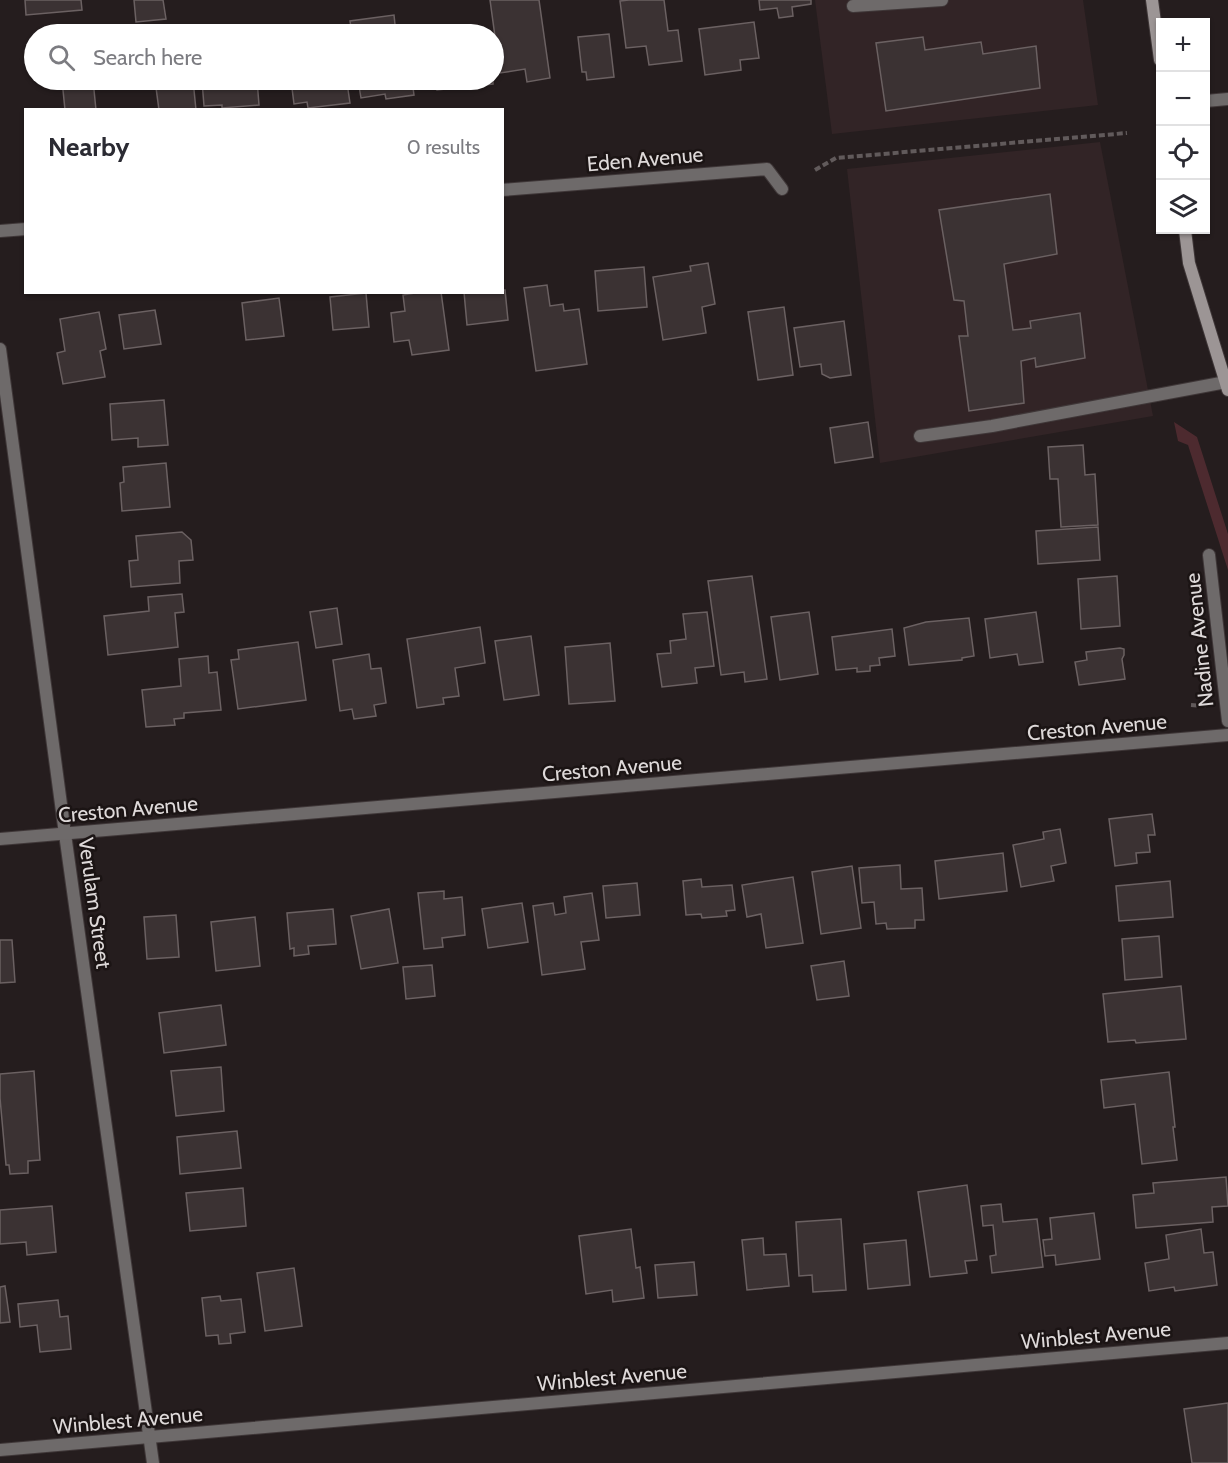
<!DOCTYPE html>
<html lang="en">
<head>
<meta charset="utf-8">
<style>
  :root { --surface:#fff; --page:#f7f7f7; --text:#2b2b33; --muted:#7c7c81; --line:#e1e1e2 }
  body { margin:0; font-family:Cabin,sans-serif; background:var(--page); color:var(--text) }
  .controls { position:absolute; right:18px; top:18px; display:grid; overflow:hidden; border-radius:0px; box-shadow:0 2px 4px #0004 }
  .controls button { width:54px; height:54px; display:grid; place-items:center; padding:0; border:0; border-bottom:2px solid var(--line); background:var(--surface); color:var(--text); font:30px sans-serif }
  .list { margin:0; padding:0; list-style:none }
  h2 { display:flex; justify-content:space-between; align-items:center; height:78px; margin:0; padding:0 24px; font-size:26px }
  h2 small { font-size:20px; font-weight:400; color:var(--muted) }
  .icon { flex:none; width:33px; height:33px; fill:none; stroke:currentColor; stroke-width:2; stroke-linecap:round; stroke-linejoin:round }
  .map { position:relative; flex:none; width:1228px; height:1463px; overflow:hidden }
  .search { position:absolute; background:var(--surface); box-shadow:0 2px 4px #0004; left:24px; top:24px; width:480px; height:66px; display:flex; align-items:center; gap:15px; box-sizing:border-box; padding:0 21px; border-radius:33px; color:var(--muted); font-size:22px }
  .panel { position:absolute; background:var(--surface); box-shadow:0 2px 4px #0004; left:24px; top:108px; width:480px; height:186px; border-radius:0px }
  .map>svg:first-child { display:block }
  .built { fill:#322426 }
  .green { fill:#4d2a2f }
  .building { fill:#3b3233; stroke:#6b6162; stroke-width:1.5 }
  .lines { fill:none; stroke-linecap:round; stroke-linejoin:round }
  .lane-casing { stroke:#3f3738; stroke-width:14 }
  .street-casing { stroke:#3f3738; stroke-width:14 }
  .secondary-casing { stroke:#3f3738; stroke-width:14 }
  .path { stroke:#615a5b; stroke-width:4; stroke-dasharray:6 3; stroke-linecap:butt }
  .lane { stroke:#6e6a6a; stroke-width:12 }
  .street { stroke:#6e6a6a; stroke-width:12 }
  .secondary { stroke:#9c9595; stroke-width:12 }
  .labels { text-anchor:middle; dominant-baseline:central; stroke-width:5; stroke-linejoin:round; paint-order:stroke }
  .street-label { font-size:21px; fill:#ded9d9; stroke:#1b1414 }
</style>
</head>
<body>
<div class="map">
<svg width="1228" height="1463" viewBox="0 0 1228 1463">
  <rect width="100%" height="100%" fill="#251d1e"/>
  <g class="built">
    <polygon points="815,0 1083,0 1098,105 832,134"/>
    <polygon points="1100,142 1153,416 880,463 847,169"/>
  </g>
  <polygon class="green" points="1174,422 1197,437 1228,534 1228,570 1188,445 1178,441"/>
  <g class="building">
    <polygon points="25,0 81,0 82,10 26,15"/>
    <polygon points="134,0 163,0 166,19 136,22"/>
    <polygon points="490,0 539,0 550,78 527,82 525,69 500,73"/>
    <polygon points="629,0 664,0 668,31 678,30 682,61 649,65 646,46 626,48 620,1"/>
    <polygon points="759,0 811,0 811,4 792,7 793,16 779,18 777,8 760,10"/>
    <polygon points="394,15 396,34 352,34 350,21"/>
    <polygon points="754,22 759,58 740,60 741,70 705,75 699,29"/>
    <polygon points="609,34 614,77 587,80 586,72 582,72 578,37"/>
    <polygon points="923,37 925,50 981,42 983,54 1036,46 1040,88 886,111 876,43"/>
    <polygon points="62,80 93,80 96,110 65,110"/>
    <polygon points="155,80 193,80 196,110 159,110"/>
    <polygon points="214,80 257,80 259,105 222,108 222,105 204,106 202,81"/>
    <polygon points="291,80 322,80 323,86 347,83 350,103 308,108 307,102 294,104"/>
    <polygon points="358,80 412,80 414,95 386,99 385,94 361,98"/>
    <polygon points="436,80 493,80 493,84 437,90"/>
    <polygon points="1050,194 1057,254 1004,264 1013,330 1031,328 1030,321 1080,313 1085,358 1036,367 1035,358 1021,361 1024,403 969,411 959,336 968,336 964,301 954,300 939,210"/>
    <polygon points="708,263 715,304 702,307 706,333 663,340 653,277 691,271 690,266"/>
    <polygon points="644,267 647,307 598,311 595,271"/>
    <polygon points="547,285 550,306 563,304 564,311 579,309 587,364 536,371 524,288"/>
    <polygon points="502,290 505,290 508,320 467,325 464,292 502,292"/>
    <polygon points="421,292 441,292 449,350 412,355 409,340 394,342 391,313 405,311 403,295"/>
    <polygon points="366,293 369,327 333,330 330,297"/>
    <polygon points="279,298 284,336 246,340 242,303"/>
    <polygon points="784,307 793,375 758,380 748,312"/>
    <polygon points="155,310 161,344 124,349 119,315"/>
    <polygon points="99,312 106,349 100,351 105,377 63,384 57,353 65,351 60,319"/>
    <polygon points="844,321 851,375 830,378 822,374 821,364 800,367 794,328"/>
    <polygon points="164,400 168,445 138,447 138,438 112,440 110,404"/>
    <polygon points="868,422 873,457 835,463 830,428"/>
    <polygon points="1083,445 1085,475 1095,474 1098,525 1061,527 1058,479 1050,479 1048,447"/>
    <polygon points="166,463 170,507 122,511 120,483 124,482 123,467"/>
    <polygon points="1098,527 1100,560 1038,564 1036,531"/>
    <polygon points="182,532 191,540 193,560 179,561 180,583 131,587 129,561 138,560 136,536"/>
    <polygon points="752,576 767,679 745,682 744,672 721,675 708,581"/>
    <polygon points="1117,576 1120,626 1081,629 1078,579"/>
    <polygon points="182,594 184,612 175,613 178,647 108,655 104,616 149,611 148,597"/>
    <polygon points="337,608 342,644 316,648 310,612"/>
    <polygon points="707,612 714,666 695,668 697,683 662,687 657,654 671,653 670,641 686,639 683,614"/>
    <polygon points="809,612 818,674 780,680 771,617"/>
    <polygon points="1036,612 1043,662 1019,665 1017,654 990,658 985,619"/>
    <polygon points="969,618 974,656 962,658 962,660 909,665 904,628 926,622"/>
    <polygon points="480,627 485,663 455,668 459,696 443,698 444,704 417,708 407,639"/>
    <polygon points="892,629 895,656 879,658 880,665 870,666 870,671 857,672 857,668 836,670 832,637"/>
    <polygon points="531,636 539,695 504,700 495,641"/>
    <polygon points="298,642 306,700 238,709 231,660 239,659 238,650"/>
    <polygon points="610,643 615,701 569,704 565,647"/>
    <polygon points="1120,648 1124,649 1124,655 1122,659 1125,679 1079,685 1075,662 1087,660 1086,652"/>
    <polygon points="369,654 371,669 381,668 386,703 374,705 376,716 354,719 352,709 340,711 333,660"/>
    <polygon points="208,656 209,673 217,672 221,710 184,713 184,718 174,719 175,725 146,727 142,690 181,686 179,659"/>
    <polygon points="1152,814 1155,835 1148,835 1150,852 1136,853 1137,863 1115,866 1109,819"/>
    <polygon points="1060,829 1066,863 1051,866 1054,881 1021,887 1013,845 1044,839 1043,832"/>
    <polygon points="1003,853 1007,891 939,899 935,861"/>
    <polygon points="900,865 901,889 922,888 924,920 915,920 915,928 887,929 886,923 876,924 874,902 862,903 859,868"/>
    <polygon points="852,866 861,928 821,934 812,872"/>
    <polygon points="793,877 803,943 766,948 761,914 747,917 742,885"/>
    <polygon points="701,879 702,887 732,885 735,910 726,911 727,916 702,918 701,914 686,915 683,881"/>
    <polygon points="1170,881 1173,917 1119,921 1116,886"/>
    <polygon points="637,883 640,915 606,918 603,886"/>
    <polygon points="444,891 444,899 462,897 465,935 442,938 443,947 424,949 418,893"/>
    <polygon points="592,893 599,940 581,942 585,969 542,975 533,906 553,903 555,915 566,913 564,897"/>
    <polygon points="522,903 528,942 488,948 482,909"/>
    <polygon points="333,909 336,944 308,946 309,954 294,956 294,948 290,949 287,913"/>
    <polygon points="389,909 398,963 361,969 351,916"/>
    <polygon points="176,915 179,957 147,959 144,917"/>
    <polygon points="255,917 260,966 216,971 211,922"/>
    <polygon points="1159,936 1162,977 1125,980 1122,939"/>
    <polygon points="0,940 12,940 15,982 0,983"/>
    <polygon points="844,961 849,996 817,1000 811,966"/>
    <polygon points="432,965 435,996 406,999 403,967"/>
    <polygon points="1181,986 1186,1039 1136,1043 1135,1040 1108,1042 1103,994"/>
    <polygon points="221,1005 226,1045 164,1053 159,1013"/>
    <polygon points="221,1067 224,1111 176,1116 171,1071"/>
    <polygon points="34,1071 40,1160 28,1161 28,1173 10,1174 9,1165 6,1165 0,1098 0,1074"/>
    <polygon points="1169,1072 1175,1127 1173,1127 1177,1160 1142,1164 1135,1104 1104,1108 1101,1080"/>
    <polygon points="237,1131 241,1168 180,1174 177,1137"/>
    <polygon points="1226,1177 1228,1206 1212,1207 1213,1222 1136,1228 1133,1195 1154,1193 1153,1183"/>
    <polygon points="967,1185 977,1260 965,1261 967,1273 930,1277 918,1192"/>
    <polygon points="243,1188 246,1226 190,1231 186,1193"/>
    <polygon points="1001,1204 1003,1222 1037,1219 1043,1267 992,1273 990,1256 996,1255 993,1225 983,1226 981,1206"/>
    <polygon points="52,1206 56,1252 27,1255 26,1242 0,1244 0,1210"/>
    <polygon points="1094,1213 1100,1259 1056,1265 1055,1255 1045,1256 1043,1240 1052,1239 1050,1218"/>
    <polygon points="841,1219 846,1290 813,1292 812,1275 799,1276 796,1222"/>
    <polygon points="631,1229 636,1268 640,1267 644,1298 613,1302 612,1290 586,1294 579,1236"/>
    <polygon points="1201,1229 1204,1253 1213,1252 1217,1285 1175,1291 1174,1287 1149,1291 1145,1263 1169,1259 1166,1235"/>
    <polygon points="763,1238 764,1255 786,1254 789,1286 747,1290 742,1240"/>
    <polygon points="906,1240 910,1285 868,1289 864,1244"/>
    <polygon points="694,1262 697,1295 658,1298 655,1265"/>
    <polygon points="294,1268 302,1326 265,1331 257,1273"/>
    <polygon points="5,1286 10,1322 0,1323 0,1287"/>
    <polygon points="220,1296 221,1301 241,1299 245,1332 230,1334 231,1343 219,1344 218,1335 206,1336 202,1298"/>
    <polygon points="58,1300 60,1317 68,1316 71,1349 40,1352 37,1325 20,1327 18,1304"/>
    <polygon points="1228,1403 1228,1463 1192,1463 1184,1409"/>
  </g>
  <g class="lines">
    <defs>
      <g id="lane">
        <polyline points="853,6 942,0"/>
        <polyline points="1206,101 1228,99"/>
        <polyline points="920,436 992,426 1226,382"/>
      </g>
      <g id="street">
        <polyline points="502,190 767,169 782,189"/>
        <polyline points="0,231 26,229"/>
        <polyline points="0,349 65,834 153,1463"/>
        <polyline points="1209,555 1228,721"/>
        <polyline points="0,839 1228,735"/>
        <polyline points="0,1450 1228,1343"/>
      </g>
      <g id="secondary">
        <polyline points="1152,0 1160,60"/>
        <polyline points="1185,230 1189,263 1228,390"/>
      </g>
    </defs>
    <use href="#lane" class="lane-casing"/>
    <use href="#street" class="street-casing"/>
    <use href="#secondary" class="secondary-casing"/>
    <g class="path">
      <polyline points="815,170 836,158 1127,133"/>
      <polyline points="1191,705 1206,706"/>
    </g>
    <use href="#lane" class="lane"/>
    <use href="#street" class="street"/>
    <use href="#secondary" class="secondary"/>
  </g>
  <g class="labels">
    <g class="street-label">
      <text transform="translate(645 159) rotate(-5)">Eden Avenue</text>
      <text transform="translate(1199 640) rotate(-96)">Nadine Avenue</text>
      <text transform="translate(1097 727) rotate(-5)">Creston Avenue</text>
      <text transform="translate(612 768) rotate(-5)">Creston Avenue</text>
      <text transform="translate(128 809) rotate(-5)">Creston Avenue</text>
      <text transform="translate(95 903) rotate(82)">Verulam Street</text>
      <text transform="translate(1096 1335) rotate(-5)">Winblest Avenue</text>
      <text transform="translate(612 1377) rotate(-5)">Winblest Avenue</text>
      <text transform="translate(128 1420) rotate(-5)">Winblest Avenue</text>
    </g>
  </g>
</svg>
<div class="controls">
<button>+</button>
<button>−</button>
<button><svg class="icon" aria-label="locate" viewBox="0 0 24 24"><circle cx="12" cy="12" r="6"/><path d="M12 2v4M12 18v4M2 12h4M18 12h4"/></svg></button>
<button><svg class="icon" aria-label="layers" viewBox="0 0 24 24"><path d="M12 4l9 5-9 5-9-5zM3 14l9 5 9-5"/></svg></button>
</div>
<div class="search"><svg class="icon" aria-label="search" viewBox="0 0 24 24"><circle cx="10" cy="10" r="6"/><path d="M15 15l6 6"/></svg>Search here</div>
<section class="panel">
<h2>Nearby<small>0 results</small></h2>
<ul class="list">
</ul>
</section>
</div>
</body>
</html>
